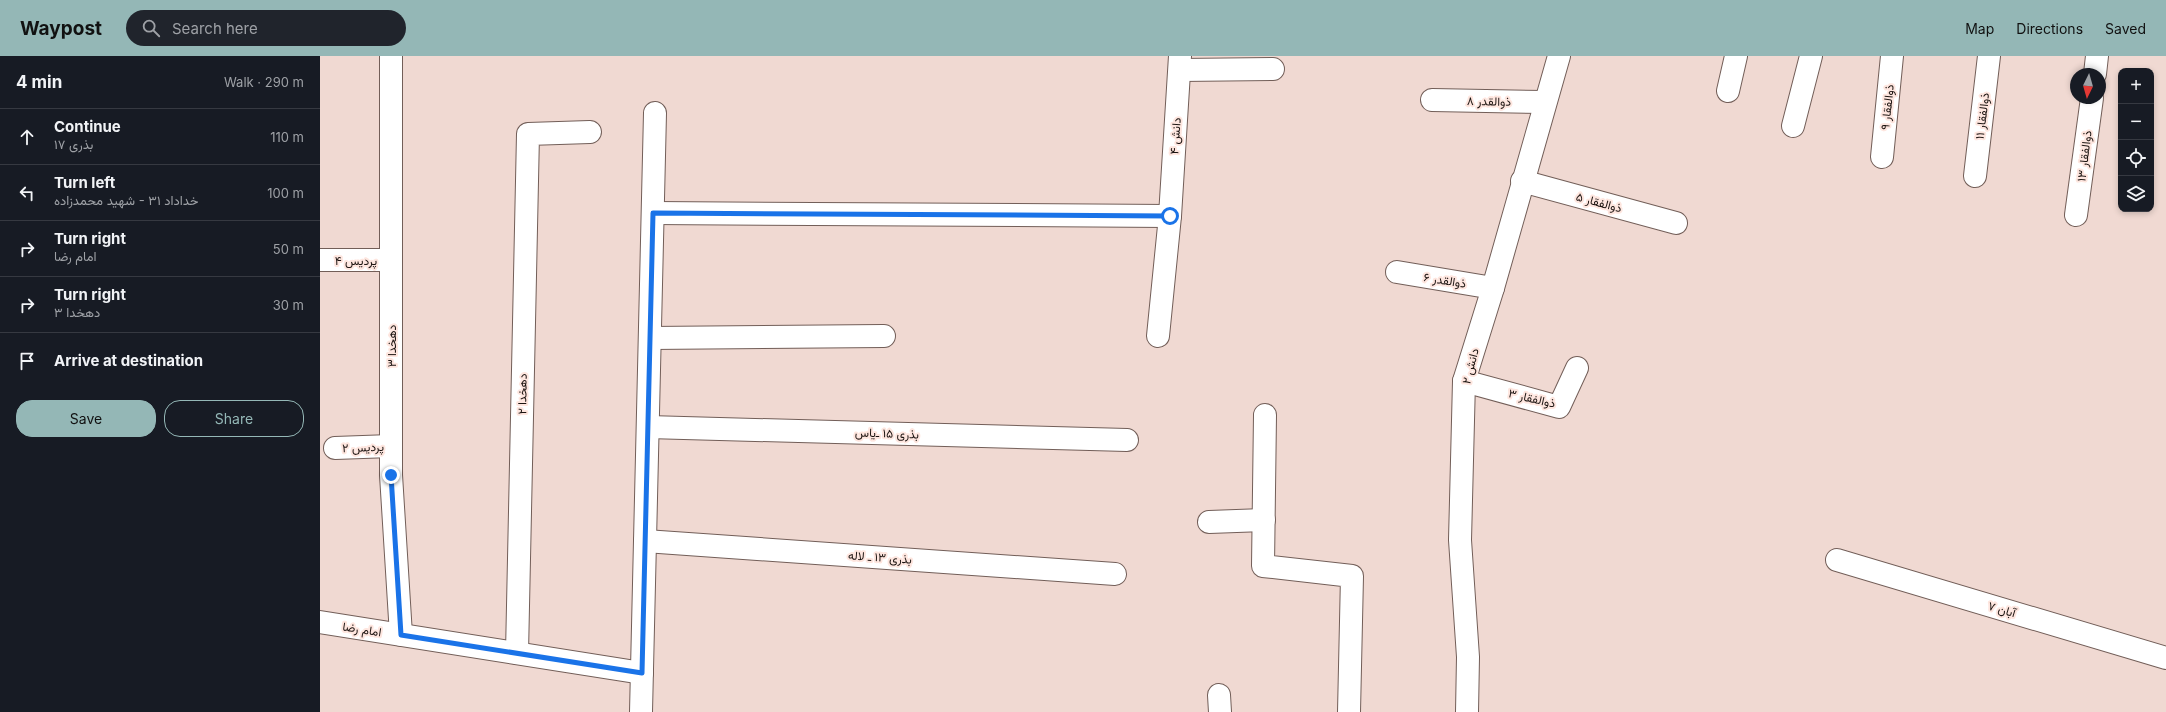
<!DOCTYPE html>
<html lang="en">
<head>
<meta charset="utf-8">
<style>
  :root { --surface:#171b24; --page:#20242c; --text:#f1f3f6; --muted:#9ea1a6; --line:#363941; --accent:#94b7b6 }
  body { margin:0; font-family:Inter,Vazirmatn,sans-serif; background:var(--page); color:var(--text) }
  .controls { position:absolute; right:12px; top:12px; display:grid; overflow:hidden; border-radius:8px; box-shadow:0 2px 6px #0003 }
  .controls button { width:36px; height:36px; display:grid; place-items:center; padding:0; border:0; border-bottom:1px solid var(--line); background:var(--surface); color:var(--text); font:20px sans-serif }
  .compass { position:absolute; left:1750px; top:12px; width:36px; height:36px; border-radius:50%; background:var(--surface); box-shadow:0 2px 6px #0003; rotate:185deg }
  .stop { position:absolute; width:12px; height:12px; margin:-9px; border:3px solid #1a73e8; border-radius:50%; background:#fff }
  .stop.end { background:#1a73e8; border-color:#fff; box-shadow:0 1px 4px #0008 }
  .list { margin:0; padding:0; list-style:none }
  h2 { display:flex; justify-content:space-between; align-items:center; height:52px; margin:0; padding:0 16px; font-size:17px }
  h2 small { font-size:13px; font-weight:400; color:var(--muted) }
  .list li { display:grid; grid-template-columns:26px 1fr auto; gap:12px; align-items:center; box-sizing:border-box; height:56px; padding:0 16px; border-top:1px solid var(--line) }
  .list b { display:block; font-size:15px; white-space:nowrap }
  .list p { margin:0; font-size:13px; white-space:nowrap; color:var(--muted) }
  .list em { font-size:13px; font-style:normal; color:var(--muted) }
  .actions { display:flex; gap:8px; padding:12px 16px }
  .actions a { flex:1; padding:9px 0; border:1px solid var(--accent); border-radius:16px; text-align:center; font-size:14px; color:var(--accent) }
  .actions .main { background:var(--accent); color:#111 }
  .icon { flex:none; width:22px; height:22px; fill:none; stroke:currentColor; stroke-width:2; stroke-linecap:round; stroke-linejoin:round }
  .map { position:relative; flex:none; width:1846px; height:656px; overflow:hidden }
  header { display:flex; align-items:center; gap:24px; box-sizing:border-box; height:56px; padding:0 20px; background:var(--accent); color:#111 }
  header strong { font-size:19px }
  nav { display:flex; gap:22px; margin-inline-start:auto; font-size:14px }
  .search { width:280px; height:36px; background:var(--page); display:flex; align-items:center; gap:10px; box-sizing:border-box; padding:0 14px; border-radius:22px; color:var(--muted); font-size:15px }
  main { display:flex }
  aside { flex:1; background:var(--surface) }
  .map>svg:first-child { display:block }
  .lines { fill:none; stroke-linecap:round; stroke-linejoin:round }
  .minor-casing { stroke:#725e58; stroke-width:24 }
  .minor { stroke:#fff; stroke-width:22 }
  .route { stroke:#1a73e8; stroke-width:5 }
  .labels { text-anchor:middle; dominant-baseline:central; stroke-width:4; stroke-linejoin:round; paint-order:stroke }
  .street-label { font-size:12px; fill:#1c1411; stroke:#fee6df }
</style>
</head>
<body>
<header>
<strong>Waypost</strong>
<div class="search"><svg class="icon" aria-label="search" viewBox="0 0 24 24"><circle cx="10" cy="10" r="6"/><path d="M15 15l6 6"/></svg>Search here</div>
<nav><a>Map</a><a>Directions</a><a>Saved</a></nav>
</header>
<main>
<aside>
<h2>4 min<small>Walk · 290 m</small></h2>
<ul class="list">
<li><svg class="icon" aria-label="ahead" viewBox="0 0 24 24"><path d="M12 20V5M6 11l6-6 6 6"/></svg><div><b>Continue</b><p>بذری ۱۷</p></div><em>110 m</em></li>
<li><svg class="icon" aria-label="left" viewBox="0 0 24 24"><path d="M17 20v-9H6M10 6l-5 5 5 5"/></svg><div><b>Turn left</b><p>خداداد ۳۱ - شهید محمدزاده</p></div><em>100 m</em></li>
<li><svg class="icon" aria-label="right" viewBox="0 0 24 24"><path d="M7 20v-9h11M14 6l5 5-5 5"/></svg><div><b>Turn right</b><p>امام رضا</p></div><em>50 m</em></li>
<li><svg class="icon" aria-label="right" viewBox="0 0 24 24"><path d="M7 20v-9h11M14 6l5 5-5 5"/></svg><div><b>Turn right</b><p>دهخدا ۳</p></div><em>30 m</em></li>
<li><svg class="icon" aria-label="arrive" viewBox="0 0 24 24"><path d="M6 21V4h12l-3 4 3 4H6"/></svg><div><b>Arrive at destination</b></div></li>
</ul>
<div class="actions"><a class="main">Save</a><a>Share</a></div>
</aside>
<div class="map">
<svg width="1846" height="656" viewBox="0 0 1846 656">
  <rect width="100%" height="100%" fill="#f0d9d2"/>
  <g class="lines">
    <defs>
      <g id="minor">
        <polyline points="71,0 71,419 81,579"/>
        <polyline points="860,14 953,13"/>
        <polyline points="1775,18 1777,0"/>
        <polyline points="1408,35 1416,0"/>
        <polyline points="1112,44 1225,46"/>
        <polyline points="1473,70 1491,0"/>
        <polyline points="1562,101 1572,0"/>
        <polyline points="1655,120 1669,0"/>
        <polyline points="1202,125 1356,167"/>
        <polyline points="333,157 850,160"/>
        <polyline points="1756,159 1772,42"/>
        <polyline points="0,204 71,204"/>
        <polyline points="1077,216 1173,232"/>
        <polyline points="838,280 850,160 860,0"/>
        <polyline points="330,282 564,280"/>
        <polyline points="1144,325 1239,351 1257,312"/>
        <polyline points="945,359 943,510 1032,520 1029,656"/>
        <polyline points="328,371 807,384"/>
        <polyline points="15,392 71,390"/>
        <polyline points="889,466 944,464"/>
        <polyline points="325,485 795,518"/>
        <polyline points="1517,504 1846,602"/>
        <polyline points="0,566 322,617"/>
        <polyline points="197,597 208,78 270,76"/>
        <polyline points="899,639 900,656"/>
        <polyline points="321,656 335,57"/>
        <polyline points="1147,656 1148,601 1140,484 1144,325 1173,232 1239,0"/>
      </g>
    </defs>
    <use href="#minor" class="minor-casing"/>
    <use href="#minor" class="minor"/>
  </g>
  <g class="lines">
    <polyline class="route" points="71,419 81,579 322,617 333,157 850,160"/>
  </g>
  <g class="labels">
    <g class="street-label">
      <text transform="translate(1169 45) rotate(1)">ذوالقدر ۸</text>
      <text transform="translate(1567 51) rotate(-84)">ذوالفقار ۹</text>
      <text transform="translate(1662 60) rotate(-83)">ذوالفقار ۱۱</text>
      <text transform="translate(855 80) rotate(-86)">دانش ۴</text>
      <text transform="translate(1764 100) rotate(-83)">ذوالفقار ۱۳</text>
      <text transform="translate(1279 146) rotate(15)">ذوالفقار ۵</text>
      <text x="36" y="204">پردیس ۴</text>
      <text transform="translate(1125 224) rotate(9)">ذوالقدر ۶</text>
      <text transform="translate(71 290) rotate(-90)">دهخدا ۳</text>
      <text transform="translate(1150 310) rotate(-76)">دانش ۲</text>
      <text transform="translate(202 338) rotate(-89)">دهخدا ۲</text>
      <text transform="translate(1212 342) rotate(13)">ذوالفقار ۳</text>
      <text transform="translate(567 377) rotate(2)">بذری ۱۵ ـ‌یاس</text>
      <text transform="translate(43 391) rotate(-2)">پردیس ۲</text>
      <text transform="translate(560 501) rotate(4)">بذری ۱۳ ـ لاله</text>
      <text transform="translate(1682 553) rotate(17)">آبان ۷</text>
      <text transform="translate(42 573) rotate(9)">امام رضا</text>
    </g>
  </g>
</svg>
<div class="controls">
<button>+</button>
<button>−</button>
<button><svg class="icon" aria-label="locate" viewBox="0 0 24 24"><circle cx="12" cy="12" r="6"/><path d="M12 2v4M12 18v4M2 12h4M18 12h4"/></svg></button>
<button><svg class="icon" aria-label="layers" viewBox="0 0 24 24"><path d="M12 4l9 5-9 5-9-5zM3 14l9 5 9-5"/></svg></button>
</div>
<svg class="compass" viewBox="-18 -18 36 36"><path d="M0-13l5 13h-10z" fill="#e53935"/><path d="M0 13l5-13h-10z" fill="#9ea1a6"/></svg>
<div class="stop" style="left:850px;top:160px"></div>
<div class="stop end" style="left:71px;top:419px"></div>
</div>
</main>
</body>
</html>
